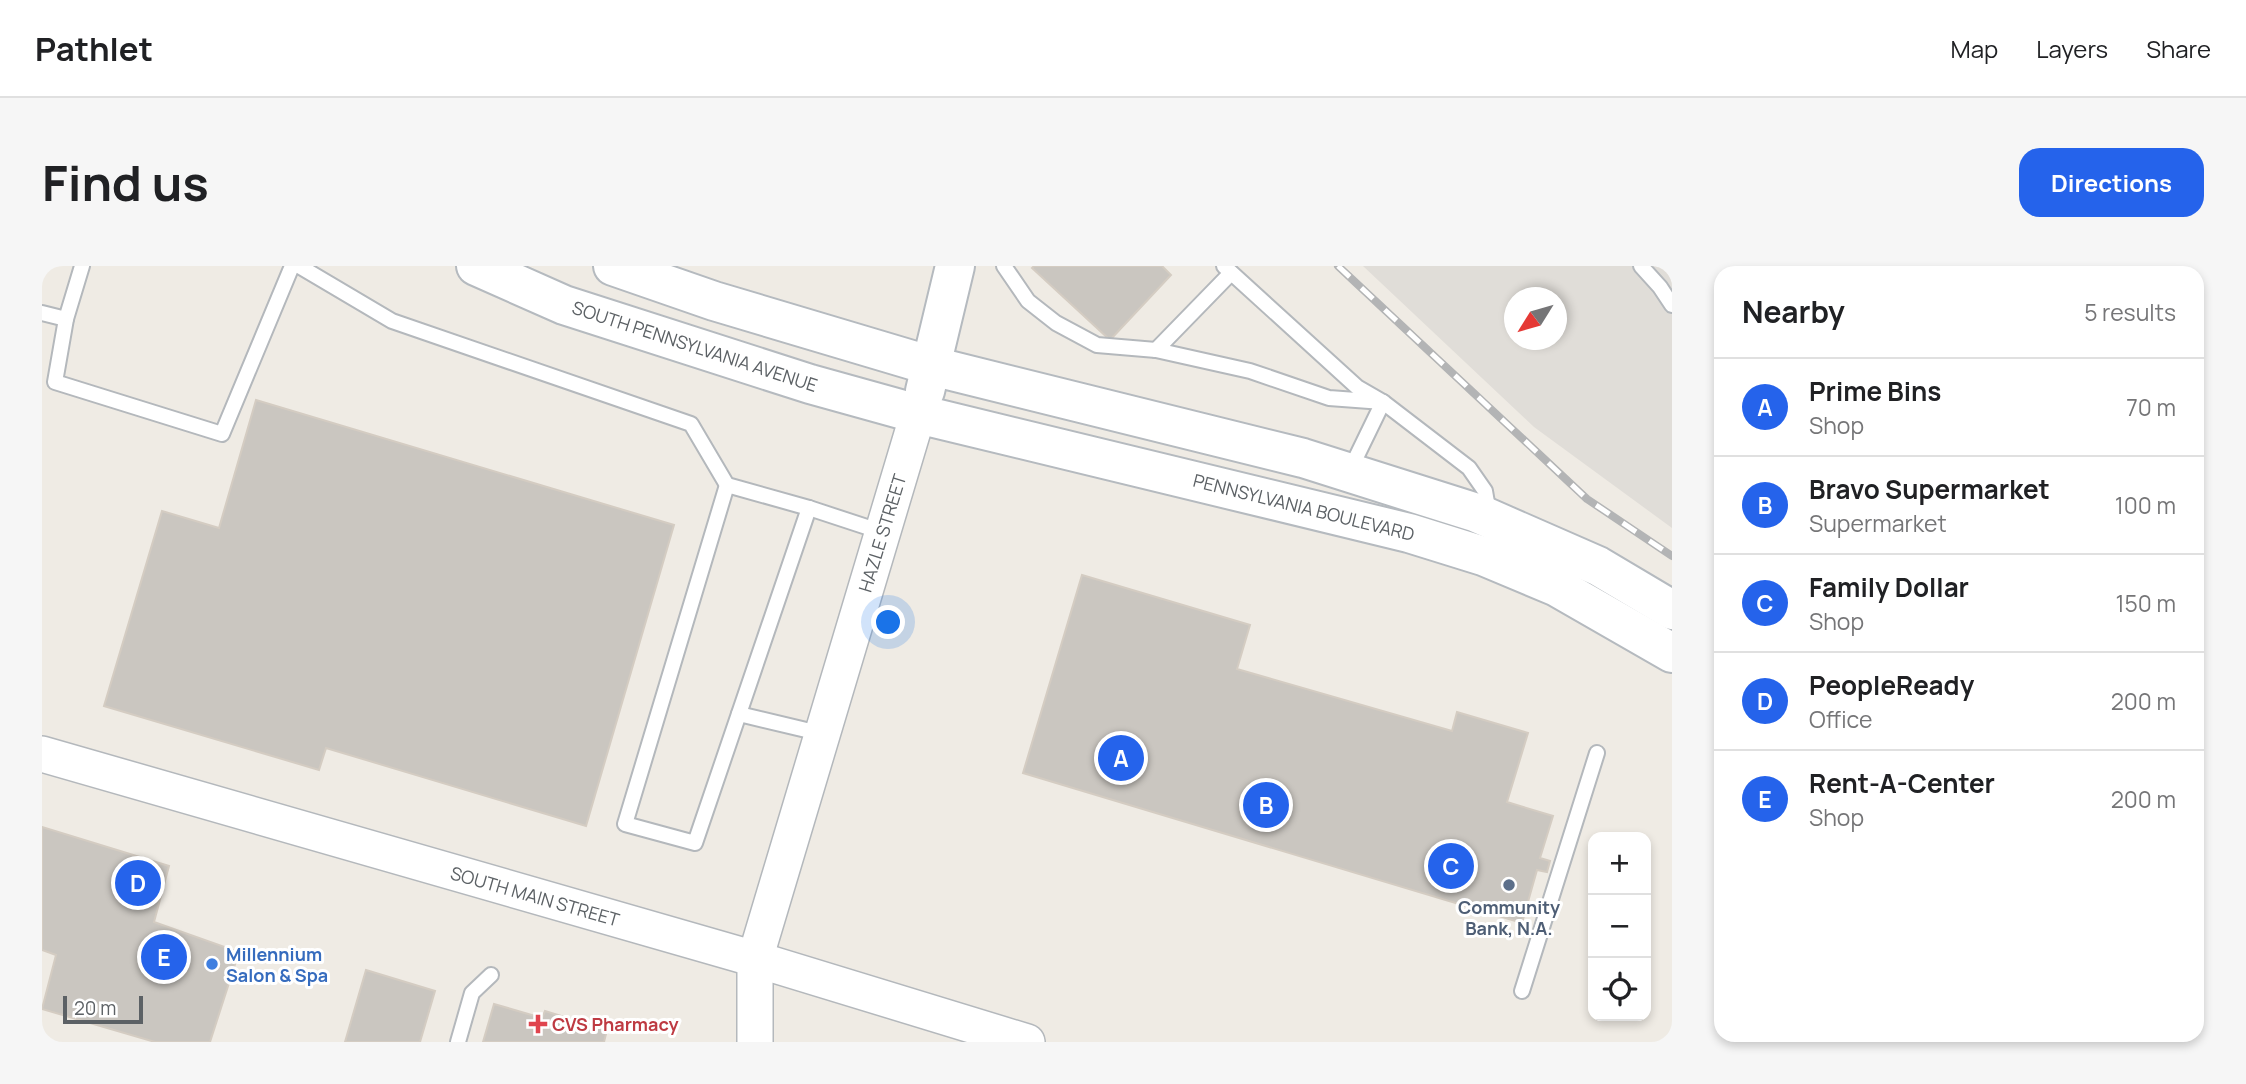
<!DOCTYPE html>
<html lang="en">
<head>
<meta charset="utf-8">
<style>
  :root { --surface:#fff; --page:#f6f6f6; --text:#202124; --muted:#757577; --line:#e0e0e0; --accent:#2563eb }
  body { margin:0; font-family:Manrope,sans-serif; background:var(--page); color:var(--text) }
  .controls { position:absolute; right:21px; bottom:21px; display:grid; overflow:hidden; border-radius:14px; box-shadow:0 4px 10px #0003 }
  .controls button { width:63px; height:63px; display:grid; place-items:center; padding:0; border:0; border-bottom:2px solid var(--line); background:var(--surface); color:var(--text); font:35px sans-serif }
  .compass { position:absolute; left:1462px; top:21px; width:63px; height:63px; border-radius:50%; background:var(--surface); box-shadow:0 4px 10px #0003; rotate:233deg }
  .scale { position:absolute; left:21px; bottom:18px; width:80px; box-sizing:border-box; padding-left:7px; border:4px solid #5c6165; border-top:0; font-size:19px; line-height:24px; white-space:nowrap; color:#5c6165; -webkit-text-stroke:5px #fff; paint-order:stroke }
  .you { position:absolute; left:847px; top:357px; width:24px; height:24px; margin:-18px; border:5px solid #fff; border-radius:50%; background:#1a73e8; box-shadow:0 0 0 10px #1a73e833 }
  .badge { display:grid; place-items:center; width:46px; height:46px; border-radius:50%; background:var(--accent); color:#fff; font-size:23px; font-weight:700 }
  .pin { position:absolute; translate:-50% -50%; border:4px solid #fff; box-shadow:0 2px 7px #0006 }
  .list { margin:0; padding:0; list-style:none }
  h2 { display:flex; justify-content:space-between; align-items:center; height:91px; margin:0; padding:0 28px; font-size:30px }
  h2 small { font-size:23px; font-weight:400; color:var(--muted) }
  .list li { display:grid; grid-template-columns:46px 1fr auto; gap:21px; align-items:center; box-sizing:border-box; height:98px; padding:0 28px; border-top:2px solid var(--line) }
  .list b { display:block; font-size:26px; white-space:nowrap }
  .list p { margin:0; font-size:23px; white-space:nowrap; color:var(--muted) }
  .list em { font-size:23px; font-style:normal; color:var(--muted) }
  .icon { flex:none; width:38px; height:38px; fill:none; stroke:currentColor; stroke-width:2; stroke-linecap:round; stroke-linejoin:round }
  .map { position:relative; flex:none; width:1630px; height:776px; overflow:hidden; border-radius:21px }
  header { display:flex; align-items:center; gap:42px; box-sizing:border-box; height:98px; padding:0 35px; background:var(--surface); border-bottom:2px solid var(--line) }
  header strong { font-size:33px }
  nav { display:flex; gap:38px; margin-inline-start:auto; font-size:24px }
  .intro { display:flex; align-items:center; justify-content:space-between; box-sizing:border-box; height:168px; padding:0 42px }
  h1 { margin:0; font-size:49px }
  .button { padding:18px 32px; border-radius:21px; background:var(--accent); color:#fff; font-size:24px; font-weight:700 }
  main { display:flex; gap:42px; padding:0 42px }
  aside { flex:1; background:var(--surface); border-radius:21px; box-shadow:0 4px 10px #0003 }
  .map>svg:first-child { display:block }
  .industrial { fill:#e0ddd8; fill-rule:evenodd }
  .building { fill:#cac6c0; stroke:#d4ccc2; stroke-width:2 }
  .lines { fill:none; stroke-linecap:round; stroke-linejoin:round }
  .service-casing { stroke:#b4b8bc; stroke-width:18 }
  .tertiary-casing { stroke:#b4b8bc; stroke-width:38 }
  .secondary-casing { stroke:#b5babf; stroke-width:42 }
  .service { stroke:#fff; stroke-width:14 }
  .tertiary { stroke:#fff; stroke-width:35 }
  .secondary { stroke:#fff; stroke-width:38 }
  .rail-casing { stroke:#b3b4b5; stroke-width:8 }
  .rail { stroke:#fff; stroke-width:5; stroke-dasharray:16; stroke-linecap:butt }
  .service-dot { fill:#5c6f8a; stroke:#fff; stroke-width:2.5 }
  .shop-dot { fill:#3f7fe0; stroke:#fff; stroke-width:2.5 }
  .health-dot { fill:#e0444e; stroke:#fff; stroke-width:2.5 }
  .labels { text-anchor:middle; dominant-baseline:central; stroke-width:6; stroke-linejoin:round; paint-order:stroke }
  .street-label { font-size:18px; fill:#5c6165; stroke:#fff }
  .service-label { font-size:18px; font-weight:bold; fill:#4e5e75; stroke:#fff }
  .shop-label { font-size:18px; font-weight:bold; fill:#366cbe; stroke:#fff; text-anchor:start }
  .health-label { font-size:18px; font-weight:bold; fill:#be3a42; stroke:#fff; text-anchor:start }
</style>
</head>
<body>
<header>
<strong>Pathlet</strong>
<nav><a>Map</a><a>Layers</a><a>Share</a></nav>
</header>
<div class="intro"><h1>Find us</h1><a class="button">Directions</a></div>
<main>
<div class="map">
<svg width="1630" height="776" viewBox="0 0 1630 776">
  <rect width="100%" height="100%" fill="#efebe4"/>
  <path class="industrial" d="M 1321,0 L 1630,0 L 1630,262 L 1492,161 ZM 1472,32 L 1514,32 L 1514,74 L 1472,74 Z"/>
  <g class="building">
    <polygon points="992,0 1120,0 1129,9 1068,74 990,2"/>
    <polygon points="214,134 632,259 544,560 284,482 277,504 62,440 120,245 177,262"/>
    <polygon points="1040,309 1208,359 1195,403 1410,465 1415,446 1486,467 1465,536 1511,550 1498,592 1508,595 1505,606 1495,604 1480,657 981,507"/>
    <polygon points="0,561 127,600 112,656 197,686 168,776 113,776 0,743 14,689 0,684"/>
    <polygon points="324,704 393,725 378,776 303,776"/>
    <polygon points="452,738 500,752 503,745 565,764 562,776 441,776"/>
  </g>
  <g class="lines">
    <defs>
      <g id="service">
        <polyline points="40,0 24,53 13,116 180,168 250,0"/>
        <polyline points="257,0 350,55 649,158 685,219 767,242 840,266"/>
        <polyline points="962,0 986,35 1014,57 1055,79 1114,84 1208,105 1287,132 1341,136"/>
        <polyline points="1182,0 1315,121 1341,136 1427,202 1443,225 1447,248"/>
        <polyline points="1599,0 1618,21 1630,39"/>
        <polyline points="0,47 24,53"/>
        <polyline points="1114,84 1189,7"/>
        <polyline points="1308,204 1341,136"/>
        <polyline points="685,219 583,558 653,577 767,242"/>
        <polyline points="697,448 781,468"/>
        <polyline points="1480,725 1555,487"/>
        <polyline points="416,776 430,727 449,709"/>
      </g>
      <g id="tertiary">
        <polyline points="0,488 713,693 985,776"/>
        <polyline points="713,776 713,693 876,148"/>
      </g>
      <g id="secondary">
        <polyline points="434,0 522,39 768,118 876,148 1367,267 1441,290 1515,321 1630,387"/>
        <polyline points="571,0 672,35 890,100 1261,192 1435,247 1556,300 1630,344"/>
        <polyline points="883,125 913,0"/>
      </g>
    </defs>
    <use href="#service" class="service-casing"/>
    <use href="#tertiary" class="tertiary-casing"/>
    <use href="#secondary" class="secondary-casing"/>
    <use href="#service" class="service"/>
    <use href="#tertiary" class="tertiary"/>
    <use href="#secondary" class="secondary"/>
    <defs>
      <polyline id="rail" points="1296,0 1545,233 1630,290"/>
    </defs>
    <use href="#rail" class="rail-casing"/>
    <use href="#rail" class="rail"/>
  </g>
  <circle class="service-dot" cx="1467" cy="619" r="7"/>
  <circle class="shop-dot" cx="170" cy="698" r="7"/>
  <path class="health-dot" d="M492.5 747.5h7v7h7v7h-7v7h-7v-7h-7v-7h7z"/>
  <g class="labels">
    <g class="street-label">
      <text transform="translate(653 80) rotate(18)">SOUTH PENNSYLVANIA AVENUE</text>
      <text transform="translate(1262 241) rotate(14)">PENNSYLVANIA BOULEVARD</text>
      <text transform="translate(840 267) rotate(-73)">HAZLE STREET</text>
      <text transform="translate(493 630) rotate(16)">SOUTH MAIN STREET</text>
    </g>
    <g class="service-label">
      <text x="1467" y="641">Community<tspan x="1467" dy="21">Bank, N.A.</tspan></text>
    </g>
    <g class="shop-label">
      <text x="184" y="688">Millennium<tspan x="184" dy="21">Salon &amp; Spa</tspan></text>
    </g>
    <g class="health-label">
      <text x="510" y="758">CVS Pharmacy</text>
    </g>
  </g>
</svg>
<div class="controls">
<button>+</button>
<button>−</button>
<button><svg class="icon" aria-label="locate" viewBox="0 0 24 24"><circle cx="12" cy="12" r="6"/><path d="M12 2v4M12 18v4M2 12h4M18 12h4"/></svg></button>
</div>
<svg class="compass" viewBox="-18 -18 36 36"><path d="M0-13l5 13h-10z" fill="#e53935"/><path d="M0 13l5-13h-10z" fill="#757577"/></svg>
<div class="scale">20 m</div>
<div class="you"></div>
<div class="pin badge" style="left:1079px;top:492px">A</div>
<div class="pin badge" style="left:1224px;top:539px">B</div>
<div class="pin badge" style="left:1409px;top:600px">C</div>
<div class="pin badge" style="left:96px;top:617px">D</div>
<div class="pin badge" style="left:122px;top:691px">E</div>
</div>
<aside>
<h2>Nearby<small>5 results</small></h2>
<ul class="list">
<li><span class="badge">A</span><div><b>Prime Bins</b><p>Shop</p></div><em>70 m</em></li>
<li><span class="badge">B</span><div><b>Bravo Supermarket</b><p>Supermarket</p></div><em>100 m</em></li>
<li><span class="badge">C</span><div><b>Family Dollar</b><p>Shop</p></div><em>150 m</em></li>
<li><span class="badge">D</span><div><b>PeopleReady</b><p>Office</p></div><em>200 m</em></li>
<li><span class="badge">E</span><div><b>Rent-A-Center</b><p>Shop</p></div><em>200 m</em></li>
</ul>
</aside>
</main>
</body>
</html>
